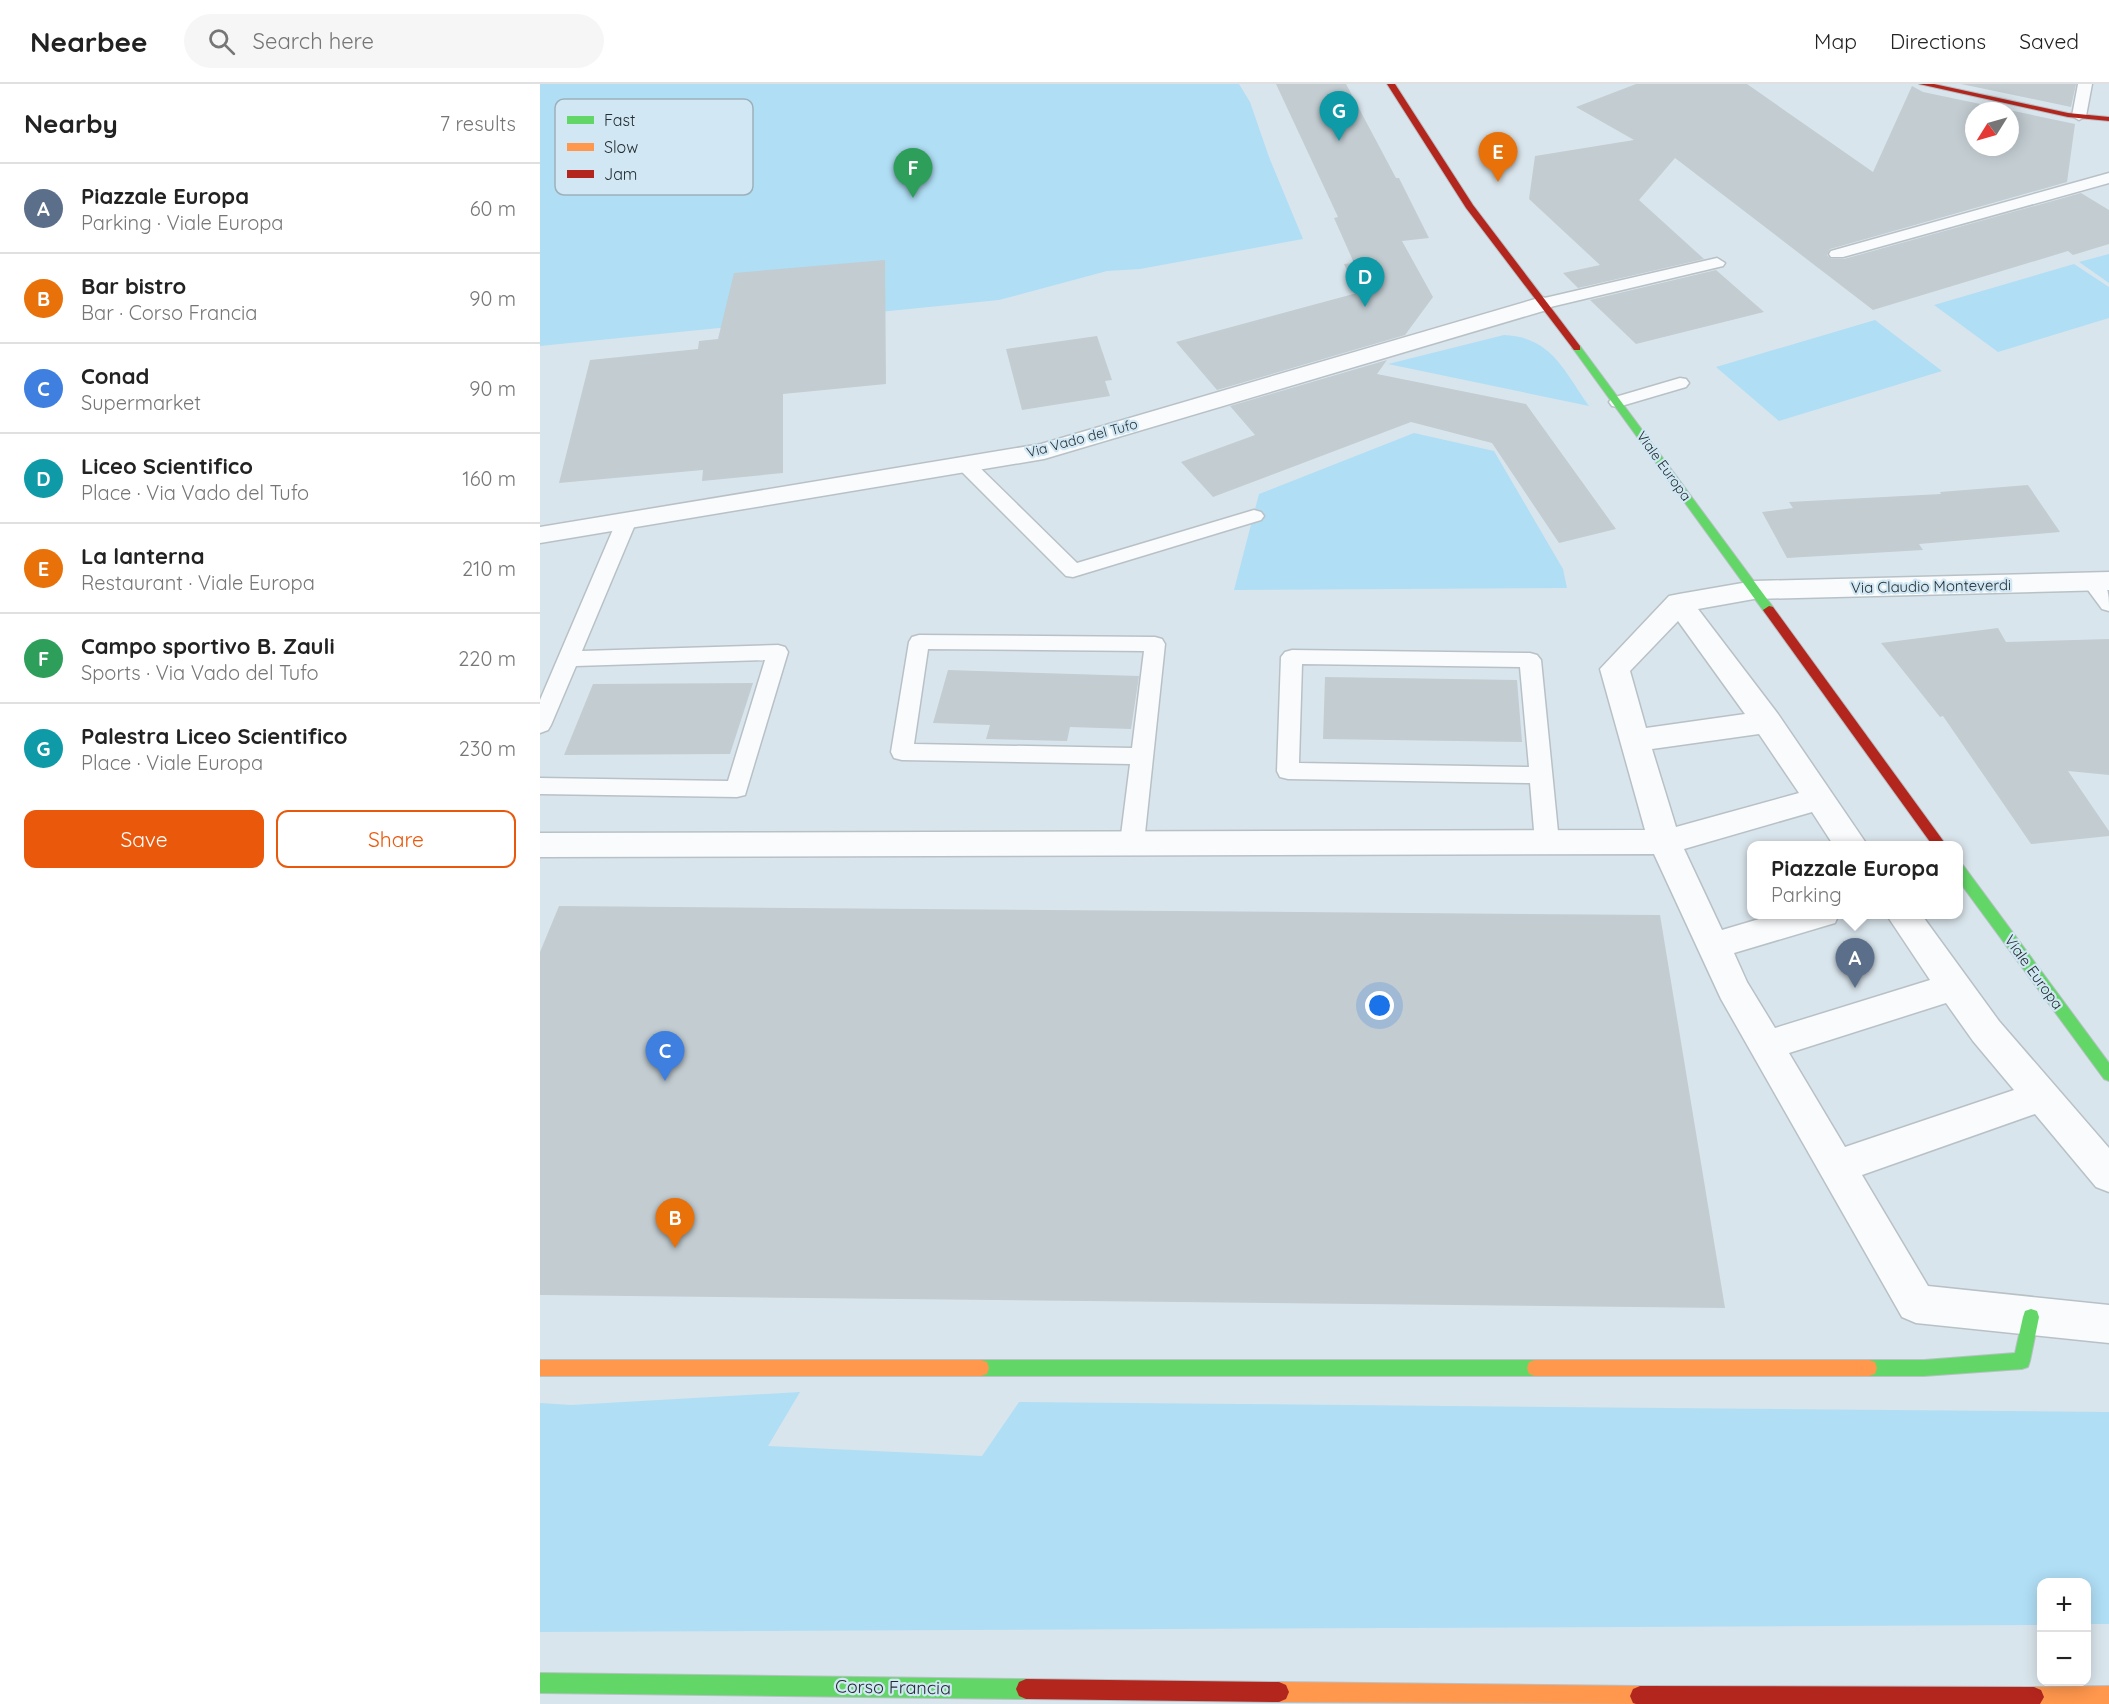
<!DOCTYPE html>
<html lang="en">
<head>
<meta charset="utf-8">
<style>
  :root { --surface:#fff; --page:#f6f6f6; --text:#222; --muted:#767676; --line:#e0e0e0; --accent:#ea580c }
  body { margin:0; font-family:Quicksand,sans-serif; background:var(--page); color:var(--text) }
  .controls { position:absolute; right:18px; bottom:18px; display:grid; overflow:hidden; border-radius:12px; box-shadow:0 3px 15px #0003 }
  .controls button { width:54px; height:54px; display:grid; place-items:center; padding:0; border:0; border-bottom:2px solid var(--line); background:var(--surface); color:var(--text); font:30px sans-serif }
  .compass { position:absolute; left:1425px; top:18px; width:54px; height:54px; border-radius:50%; background:var(--surface); box-shadow:0 3px 15px #0003; rotate:233deg }
  .you { position:absolute; left:840px; top:922px; width:21px; height:21px; margin:-15px; border:4px solid #fff; border-radius:50%; background:#1a73e8; box-shadow:0 0 0 9px #1a73e833 }
  .badge { display:grid; place-items:center; width:39px; height:39px; border-radius:50%; background:var(--accent); color:#fff; font-size:20px; font-weight:700 }
  .pin { position:absolute; translate:-50% -50px; filter:drop-shadow(0 2px 3px #0008) }
  .pin::after { content:''; position:absolute; top:32px; width:21px; height:18px; background:inherit; clip-path:polygon(0 0,100% 0,50% 100%) }
  .popup { position:absolute; left:1207px; top:757px; width:216px; height:78px; box-sizing:border-box; display:grid; place-content:center; border-radius:12px; background:var(--surface); filter:drop-shadow(0 2px 4px #0005); font-size:20px; white-space:nowrap; color:var(--muted) }
  .popup b { font-size:22px; color:var(--text) }
  .popup::after { content:''; position:absolute; left:50%; top:100%; margin-left:-12px; border:12px solid transparent; border-top-color:var(--surface) }
  .list { margin:0; padding:0; list-style:none }
  h2 { display:flex; justify-content:space-between; align-items:center; height:78px; margin:0; padding:0 24px; font-size:26px }
  h2 small { font-size:20px; font-weight:400; color:var(--muted) }
  .list li { display:grid; grid-template-columns:39px 1fr auto; gap:18px; align-items:center; box-sizing:border-box; height:90px; padding:0 24px; border-top:2px solid var(--line) }
  .list b { display:block; font-size:22px; white-space:nowrap }
  .list p { margin:0; font-size:20px; white-space:nowrap; color:var(--muted) }
  .list em { font-size:20px; font-style:normal; color:var(--muted) }
  .actions { display:flex; gap:12px; padding:18px 24px }
  .actions a { flex:1; padding:14px 0; border:2px solid var(--accent); border-radius:12px; text-align:center; font-size:21px; color:var(--accent) }
  .actions .main { background:var(--accent); color:#fff }
  .icon { flex:none; width:33px; height:33px; fill:none; stroke:currentColor; stroke-width:2; stroke-linecap:round; stroke-linejoin:round }
  .map { position:relative; flex:none; width:1569px; height:1620px; overflow:hidden }
  header { display:flex; align-items:center; gap:36px; box-sizing:border-box; height:84px; padding:0 30px; background:var(--surface); border-bottom:2px solid var(--line) }
  header strong { font-size:28px }
  nav { display:flex; gap:33px; margin-inline-start:auto; font-size:21px }
  .search { width:420px; height:54px; background:var(--page); display:flex; align-items:center; gap:15px; box-sizing:border-box; padding:0 21px; border-radius:33px; color:var(--muted); font-size:22px }
  main { display:flex }
  aside { flex:1; background:var(--surface) }
  .map>svg:first-child { display:block }
  .green { fill:#b0def5 }
  .building { fill:#c2ccd1; fill-rule:evenodd }
  .lines { fill:none; stroke-linecap:round; stroke-linejoin:round }
  .lane-casing { stroke:#b8c1c6; stroke-width:3 }
  .street-casing { stroke:#b8c1c6; stroke-width:3 }
  .fast-casing { stroke:#b8c1c6; stroke-width:2 }
  .slow-casing { stroke:#b8c1c6; stroke-width:2 }
  .jam-casing { stroke:#b8c1c6; stroke-width:2 }
  .lane { fill:#f9fbfc; fill-rule:evenodd }
  .street { fill:#f9fbfc; fill-rule:evenodd }
  .fast { fill:#63d668; fill-rule:evenodd }
  .slow { fill:#ff974d; fill-rule:evenodd }
  .jam { fill:#b3261e; fill-rule:evenodd }
  .labels { text-anchor:middle; dominant-baseline:central; stroke-width:4.5; stroke-linejoin:round; paint-order:stroke }
  .far-street-label { font-size:14px; fill:#242d31; stroke:#d1e8f4 }
  .street-label { font-size:15px; fill:#242d31; stroke:#d1e8f4 }
  .near-street-label { font-size:18px; fill:#242d31; stroke:#d1e8f4 }
  .key { fill:#d1e8f4; stroke:#9db0ba; stroke-width:1.5 }
  .key-label { font-size:16px; fill:#242d31 }
</style>
</head>
<body>
<header>
<strong>Nearbee</strong>
<div class="search"><svg class="icon" aria-label="search" viewBox="0 0 24 24"><circle cx="10" cy="10" r="6"/><path d="M15 15l6 6"/></svg>Search here</div>
<nav><a>Map</a><a>Directions</a><a>Saved</a></nav>
</header>
<main>
<aside>
<h2>Nearby<small>7 results</small></h2>
<ul class="list">
<li><span class="badge" style="background:#5c6f8a">A</span><div><b>Piazzale Europa</b><p>Parking · Viale Europa</p></div><em>60 m</em></li>
<li><span class="badge" style="background:#e8710a">B</span><div><b>Bar bistro</b><p>Bar · Corso Francia</p></div><em>90 m</em></li>
<li><span class="badge" style="background:#3f7fe0">C</span><div><b>Conad</b><p>Supermarket</p></div><em>90 m</em></li>
<li><span class="badge" style="background:#0f9aa8">D</span><div><b>Liceo Scientifico</b><p>Place · Via Vado del Tufo</p></div><em>160 m</em></li>
<li><span class="badge" style="background:#e8710a">E</span><div><b>La lanterna</b><p>Restaurant · Viale Europa</p></div><em>210 m</em></li>
<li><span class="badge" style="background:#2e9e5b">F</span><div><b>Campo sportivo B. Zauli</b><p>Sports · Via Vado del Tufo</p></div><em>220 m</em></li>
<li><span class="badge" style="background:#0f9aa8">G</span><div><b>Palestra Liceo Scientifico</b><p>Place · Viale Europa</p></div><em>230 m</em></li>
</ul>
<div class="actions"><a class="main">Save</a><a>Share</a></div>
</aside>
<div class="map">
<svg width="1569" height="1620" viewBox="0 0 1569 1620">
  <rect width="100%" height="100%" fill="#d9e5ec"/>
  <g class="green">
    <polygon points="0,0 699,0 710,18 729,73 763,155 600,185 567,187 459,216 0,262"/>
    <polygon points="1569,170 1569,199 1539,178"/>
    <polygon points="1534,180 1569,203 1569,234 1458,268 1394,221"/>
    <polygon points="1335,236 1402,287 1239,337 1176,283"/>
    <path d="M 964,251 C 1012,253 1024,287 1049,322 L 848,280 Z"/>
    <polygon points="874,349 954,367 1023,485 1027,504 694,506 719,410"/>
    <polygon points="260,1308 228,1362 442,1372 479,1318 1569,1328 1569,1540 1547,1540 1546,1498 1502,1498 1501,1541 0,1548 0,1319 31,1321"/>
  </g>
  <g class="building">
    <polygon points="736,0 806,0 856,94 859,94 889,154 862,157 893,213 865,251 677,306 636,258 817,209 804,180 814,179 794,134 798,133"/>
    <path d="M 1096,0 L 1207,0 L 1333,88 L 1372,2 L 1383,8 L 1535,40 L 1527,98 L 1290,165 L 1287,171 L 1291,175 L 1304,175 L 1541,109 L 1569,126 L 1569,160 L 1533,171 L 1528,167 L 1333,226 L 1135,74 L 1099,116 L 1164,175 L 1038,204 L 1023,189 L 1060,181 L 989,115 L 995,72 L 1094,56 L 1036,23 ZM 1434,27 L 1470,27 L 1470,63 L 1434,63 Z"/>
    <polygon points="1421,0 1536,0 1531,23"/>
    <polygon points="345,176 346,300 243,310 243,389 162,397 163,386 19,399 50,276 158,265 159,257 178,255 194,189"/>
    <polygon points="1176,186 1224,228 1096,260 1050,216"/>
    <polygon points="557,252 572,296 565,297 570,312 482,326 466,265"/>
    <polygon points="847,276 837,290 986,320 1076,445 1019,459 952,359 871,338 673,413 641,378 715,351 690,322"/>
    <polygon points="1488,401 1520,448 1379,460 1383,466 1247,474 1222,428 1253,424 1249,418 1401,410 1400,408"/>
    <polygon points="1458,544 1466,558 1569,555 1569,691 1528,687 1569,747 1569,752 1491,760 1403,632 1400,633 1341,559"/>
    <polygon points="408,586 599,592 591,645 530,643 527,657 446,655 450,641 393,639"/>
    <polygon points="785,593 977,596 982,658 783,655"/>
    <polygon points="213,599 190,670 24,671 53,600"/>
    <polygon points="19,822 1120,831 1185,1224 0,1211 0,868"/>
  </g>
  <g class="lines">
    <defs>
      <g id="lane">
        <polygon points="1538,0 1552,0 1546,32 1539,36 1532,32"/>
        <polygon points="1569,89 1569,99 1303,173 1291,173 1289,170 1291,167"/>
        <polygon points="1177,174 1185,179 1183,182 1002,225 994,220 996,216"/>
        <polygon points="1140,294 1146,295 1149,299 1146,303 1078,323 1072,322 1069,318 1072,314"/>
        <polygon points="425,374 432,376 537,479 714,426 721,428 724,432 721,436 533,493 526,492 418,384 416,380 418,376"/>
        <polygon points="87,430 94,432 97,436 42,567 238,561 245,563 248,568 205,711 197,713 0,710 0,694 188,697 225,576 36,582 11,641 8,646 0,649 0,616 77,436 80,432"/>
        <path d="M 1552,491 C 1569,496 1569,511 1569,527 L 1562,525 L 1542,498 L 1545,493 Z"/>
        <path d="M 379,551 L 615,553 L 622,555 L 625,560 L 604,759 L 600,765 L 592,768 L 584,765 L 580,759 L 590,680 L 362,676 L 354,674 L 351,668 L 369,558 L 372,553 ZM 388,565 L 604,567 L 592,664 L 374,660 Z"/>
        <path d="M 752,566 L 990,569 L 997,571 L 1001,576 L 1019,758 L 1015,764 L 1007,767 L 999,764 L 995,758 L 990,699 L 748,695 L 740,693 L 737,687 L 741,573 L 745,568 ZM 762,580 L 980,583 L 989,683 L 759,679 Z"/>
      </g>
      <g id="street">
        <polygon points="1002,213 1010,215 1013,220 1010,225 504,375 0,459 0,443 501,360"/>
        <path d="M 1569,488 L 1569,506 L 1214,515 L 1158,525 L 1238,630 L 1328,762 L 1294,762 L 1272,728 L 1144,765 L 1182,846 L 1236,830 L 1299,830 L 1295,839 L 1194,869 L 1207,898 L 1235,944 L 1390,896 L 1346,830 L 1381,830 L 1459,937 L 1569,1064 L 1569,1108 L 1556,1103 L 1495,1030 L 1322,1091 L 1388,1202 L 1569,1221 L 1569,1259 L 1376,1239 L 1362,1233 L 1181,915 L 1114,770 L 0,773 L 0,749 L 1105,746 L 1060,585 L 1129,512 L 1139,510 L 1214,497 ZM 1138,537 L 1205,630 L 1106,644 L 1090,587 ZM 1219,650 L 1259,709 L 1136,743 L 1112,665 ZM 1406,919 L 1433,957 L 1474,1006 L 1305,1063 L 1249,969 Z"/>
      </g>
      <g id="fast">
        <polygon points="1037,261 1040,262 1233,523 1233,529 1225,529 1034,266 1032,264"/>
        <polygon points="1418,780 1423,781 1569,979 1569,997 1564,995 1418,796"/>
        <polygon points="1491,1225 1497,1227 1499,1233 1490,1277 1488,1283 1482,1285 1384,1292 1329,1292 1323,1290 1321,1284 1323,1278 1329,1276 1384,1276 1475,1269 1483,1233 1485,1227"/>
        <polygon points="441,1276 995,1276 1001,1278 1003,1284 1001,1290 995,1292 441,1292 435,1290 433,1284 435,1278"/>
        <polygon points="0,1589 486,1595 493,1598 496,1605 493,1612 486,1615 0,1609"/>
      </g>
      <g id="slow">
        <polygon points="0,1276 441,1276 447,1278 449,1284 447,1290 441,1292 0,1292"/>
        <polygon points="995,1276 1329,1276 1335,1278 1337,1284 1335,1290 1329,1292 995,1292 989,1290 987,1284 989,1278"/>
        <polygon points="739,1598 1100,1602 1107,1605 1110,1612 1107,1619 1104,1620 739,1618 732,1615 729,1608 732,1601"/>
        <polygon points="1569,1602 1569,1620 1488,1620 1484,1613 1487,1606 1494,1603"/>
      </g>
      <g id="jam">
        <polygon points="847,0 855,0 933,121 1040,262 1040,266 1034,266 926,124"/>
        <polygon points="1379,0 1394,0 1528,29 1569,33 1569,37 1528,33"/>
        <polygon points="1229,522 1233,523 1407,762 1393,762 1225,529 1223,526"/>
        <polygon points="486,1595 739,1598 746,1601 749,1608 746,1615 739,1618 486,1615 479,1612 476,1605 479,1598"/>
        <polygon points="1100,1602 1494,1603 1501,1606 1504,1613 1500,1620 1096,1620 1093,1619 1090,1612 1093,1605"/>
      </g>
    </defs>
    <use href="#lane" class="lane-casing"/>
    <use href="#street" class="street-casing"/>
    <use href="#fast" class="fast-casing"/>
    <use href="#slow" class="slow-casing"/>
    <use href="#jam" class="jam-casing"/>
    <use href="#lane" class="lane"/>
    <use href="#street" class="street"/>
    <use href="#fast" class="fast"/>
    <use href="#slow" class="slow"/>
    <use href="#jam" class="jam"/>
  </g>
  <g class="labels">
    <g class="far-street-label">
      <text transform="translate(542 354) rotate(-15)">Via Vado del Tufo</text>
      <text transform="translate(1124 382) rotate(54)">Viale Europa</text>
    </g>
    <g class="street-label">
      <text transform="translate(1391 502) rotate(-1)">Via Claudio Monteverdi</text>
      <text transform="translate(1494 888) rotate(54)">Viale Europa</text>
    </g>
    <g class="near-street-label">
      <text transform="translate(353 1603) rotate(1)">Corso Francia</text>
    </g>
  </g>
  <rect x="15" y="15" width="198" height="96" rx="9" class="key"/>
  <rect x="27" y="32" width="27" height="8" fill="#63d668"/>
  <rect x="27" y="59" width="27" height="8" fill="#ff974d"/>
  <rect x="27" y="86" width="27" height="8" fill="#b3261e"/>
  <g class="key-label">
    <text x="64" y="42">Fast</text>
    <text x="64" y="69">Slow</text>
    <text x="64" y="96">Jam</text>
  </g>
</svg>
<div class="controls">
<button>+</button>
<button>−</button>
</div>
<svg class="compass" viewBox="-18 -18 36 36"><path d="M0-13l5 13h-10z" fill="#e53935"/><path d="M0 13l5-13h-10z" fill="#767676"/></svg>
<div class="you"></div>
<div class="pin badge" style="left:1315px;top:904px;background:#5c6f8a">A</div>
<div class="popup"><b>Piazzale Europa</b>Parking</div>
<div class="pin badge" style="left:135px;top:1164px;background:#e8710a">B</div>
<div class="pin badge" style="left:125px;top:997px;background:#3f7fe0">C</div>
<div class="pin badge" style="left:825px;top:223px;background:#0f9aa8">D</div>
<div class="pin badge" style="left:958px;top:98px;background:#e8710a">E</div>
<div class="pin badge" style="left:373px;top:114px;background:#2e9e5b">F</div>
<div class="pin badge" style="left:799px;top:57px;background:#0f9aa8">G</div>
</div>
</main>
</body>
</html>
